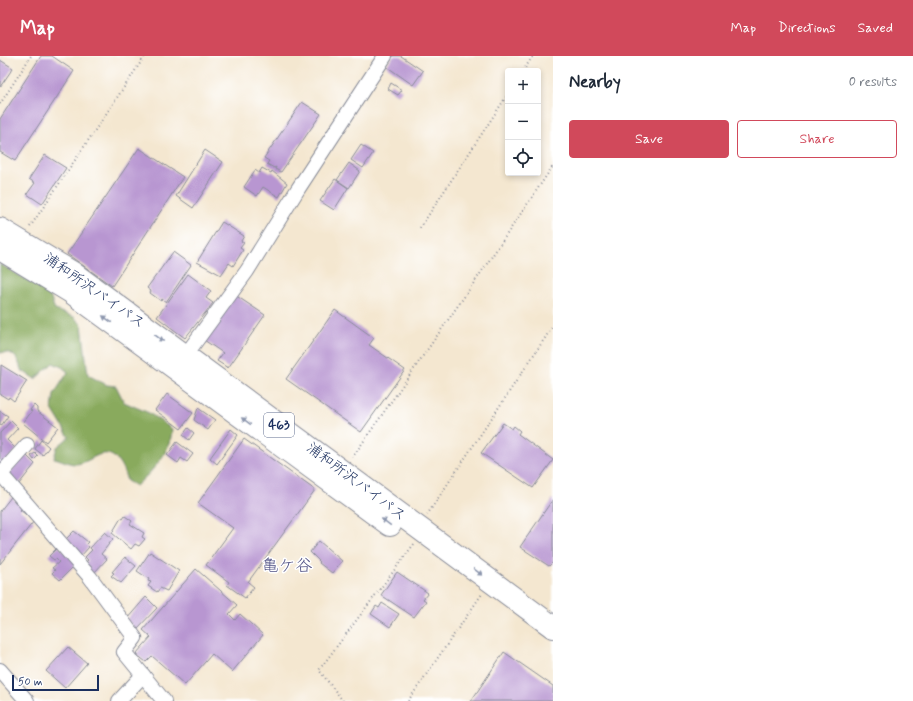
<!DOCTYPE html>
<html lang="en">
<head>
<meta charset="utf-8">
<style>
  :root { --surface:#fff; --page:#f2f2f3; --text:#1f2937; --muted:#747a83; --line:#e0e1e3; --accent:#d1495b }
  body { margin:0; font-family:Mynerve,"Klee One",sans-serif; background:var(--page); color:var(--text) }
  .controls { position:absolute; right:12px; top:12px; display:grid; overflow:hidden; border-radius:4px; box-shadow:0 2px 6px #0003 }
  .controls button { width:36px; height:36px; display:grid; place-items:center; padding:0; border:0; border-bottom:1px solid var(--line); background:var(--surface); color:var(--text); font:20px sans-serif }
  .scale { position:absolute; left:12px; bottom:10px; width:87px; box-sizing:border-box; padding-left:4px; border:2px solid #1b2f5e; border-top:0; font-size:11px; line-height:14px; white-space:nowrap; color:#1b2f5e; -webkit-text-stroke:3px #fff; paint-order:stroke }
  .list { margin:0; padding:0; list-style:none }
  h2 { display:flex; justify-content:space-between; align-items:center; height:52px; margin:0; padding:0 16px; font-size:17px }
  h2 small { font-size:13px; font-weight:400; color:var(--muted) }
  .actions { display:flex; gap:8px; padding:12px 16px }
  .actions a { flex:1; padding:9px 0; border:1px solid var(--accent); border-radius:4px; text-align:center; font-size:14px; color:var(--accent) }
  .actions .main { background:var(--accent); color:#fff }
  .icon { flex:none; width:22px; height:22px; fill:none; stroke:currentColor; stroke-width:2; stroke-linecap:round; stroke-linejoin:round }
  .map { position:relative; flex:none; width:553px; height:645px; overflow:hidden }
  header { display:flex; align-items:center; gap:24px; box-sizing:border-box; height:56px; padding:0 20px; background:var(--accent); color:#fff }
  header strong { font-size:19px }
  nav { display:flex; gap:22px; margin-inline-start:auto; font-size:14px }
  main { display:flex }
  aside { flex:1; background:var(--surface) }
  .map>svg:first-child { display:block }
  .forest { fill:#89aa5d; stroke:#526c5e }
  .building { fill:#b896d1 }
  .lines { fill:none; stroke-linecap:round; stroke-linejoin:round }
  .minor-casing { stroke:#888b97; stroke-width:16 }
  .trunk-casing { stroke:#888b97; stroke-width:24 }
  .path { stroke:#888b97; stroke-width:2; stroke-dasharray:1 3; stroke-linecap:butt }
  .minor { stroke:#fff; stroke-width:14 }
  .trunk { stroke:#fff; stroke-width:22 }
  .oneway { fill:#8d97ae }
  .labels { text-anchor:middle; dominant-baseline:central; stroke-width:3; stroke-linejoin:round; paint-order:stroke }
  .shield { fill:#fff; stroke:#5f6d8e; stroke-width:1 }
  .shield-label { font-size:14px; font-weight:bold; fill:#1b2f5e }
  .street-label { font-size:15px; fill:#1b2f5e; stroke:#fff }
  .quarter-label { font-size:17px; fill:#525386; stroke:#fff }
</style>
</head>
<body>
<header>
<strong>Map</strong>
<nav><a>Map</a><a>Directions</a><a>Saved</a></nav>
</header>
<main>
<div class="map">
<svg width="553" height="645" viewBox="0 0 553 645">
  <rect width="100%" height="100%" fill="#fff"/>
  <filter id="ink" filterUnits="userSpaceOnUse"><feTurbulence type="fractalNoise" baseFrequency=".025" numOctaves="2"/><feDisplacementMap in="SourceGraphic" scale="8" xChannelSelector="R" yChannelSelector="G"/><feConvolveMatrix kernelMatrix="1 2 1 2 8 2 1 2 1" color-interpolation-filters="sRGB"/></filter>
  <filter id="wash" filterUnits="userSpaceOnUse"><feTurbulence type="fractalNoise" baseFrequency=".012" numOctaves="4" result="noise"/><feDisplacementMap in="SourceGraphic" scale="16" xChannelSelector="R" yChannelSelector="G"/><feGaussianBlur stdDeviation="0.9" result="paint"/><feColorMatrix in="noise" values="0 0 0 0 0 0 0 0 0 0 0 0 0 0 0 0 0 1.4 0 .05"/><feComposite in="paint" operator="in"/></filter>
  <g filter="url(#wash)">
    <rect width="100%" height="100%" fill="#f4e7d0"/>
    <path class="forest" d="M 0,208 L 49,237 L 55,254 L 74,261 L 82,269 L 88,319 L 107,329 L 116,330 L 124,346 L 149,357 L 172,373 C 171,397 152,415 136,430 L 127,425 C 123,411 115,391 96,400 C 90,403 83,408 75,408 C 69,408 60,403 54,402 L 57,391 L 69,381 L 52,353 L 54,338 L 68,316 L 62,311 L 53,307 L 35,323 L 21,314 C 18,302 13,294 0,297 Z"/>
    <g id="blocks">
      <g class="building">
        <polygon points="41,0 52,0 74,15 15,105 0,96 0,63"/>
        <polygon points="393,0 401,0 423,15 413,29 386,10"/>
        <polygon points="0,4 13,12 0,31"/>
        <polygon points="391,27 402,34 398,39 388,33"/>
        <polygon points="302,46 321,58 281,116 275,113 276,111 274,112 267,108 269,105 264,102"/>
        <polygon points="361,89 373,97 363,112 351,104"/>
        <polygon points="139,92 183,121 112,230 67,198"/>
        <polygon points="205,94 223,106 193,152 176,140"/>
        <polygon points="45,99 66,112 42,148 27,138 35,127 29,123"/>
        <polygon points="349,107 360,115 349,132 337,124"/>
        <polygon points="262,112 271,117 272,115 287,127 279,141 263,131 257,140 244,131 255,114 259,117"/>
        <polygon points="335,123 348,132 334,154 320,145"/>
        <polygon points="222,166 244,180 241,185 244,187 240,192 243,194 233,210 229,207 221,219 197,206"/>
        <polygon points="173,196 191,209 166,246 162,243 161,245 150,237 151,235 147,232"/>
        <polygon points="188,218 211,235 206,242 213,247 185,282 157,261"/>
        <polygon points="235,239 265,259 228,312 217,305 223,297 204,284"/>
        <polygon points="335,254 374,282 369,289 405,314 361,376 286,323"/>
        <polygon points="1,309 27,325 14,345 9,341 8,343 0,338"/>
        <polygon points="167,338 193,357 181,373 155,354"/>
        <polygon points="34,349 37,352 37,355 58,371 46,386 23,367 32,355 30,354"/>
        <polygon points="198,352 215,364 208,374 194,364"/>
        <polygon points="0,355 8,360 1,370 0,369"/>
        <polygon points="11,365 18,372 7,384 17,394 0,411 0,377"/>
        <polygon points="503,367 512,373 514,370 520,375 518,378 553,404 533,432 481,397"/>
        <polygon points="188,372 194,377 189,384 183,379"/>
        <polygon points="231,373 238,379 217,408 210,402"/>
        <polygon points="244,383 315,434 248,526 254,531 245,542 227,529 229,526 206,509 233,472 198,447"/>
        <polygon points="41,384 49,391 43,399 35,393"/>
        <polygon points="177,386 193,398 187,406 181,402 178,407 167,399"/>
        <polygon points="35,397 38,400 34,404 31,400"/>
        <polygon points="26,399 35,408 19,428 8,418"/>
        <polygon points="11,441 23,451 20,454 34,465 0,508 0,455"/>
        <polygon points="553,443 553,506 549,510 520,491"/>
        <polygon points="125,460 132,465 130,468 144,477 142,481 145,483 139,490 135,488 131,493 112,477 121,462 123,463"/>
        <polygon points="74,475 88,486 86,488 89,491 81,500 64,485"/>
        <polygon points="105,476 113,483 101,498 107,503 93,518 83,509 88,504 85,501 92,494 90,492"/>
        <polygon points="319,485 342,505 332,517 319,507 320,506 310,496"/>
        <polygon points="59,490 77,507 60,524 52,517 55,514 52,512 59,506 56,503 54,504 49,500"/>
        <polygon points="150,496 179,515 167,535 160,532 157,536 148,530 151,526 148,525 149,523 137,515"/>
        <polygon points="125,501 136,510 121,527 111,520 114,517 112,516"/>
        <polygon points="196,513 237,549 229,558 235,564 240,558 263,579 232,616 212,598 185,629 152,600 146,606 136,598 151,581 143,574"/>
        <polygon points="397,516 428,537 423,543 426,545 414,561 381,539"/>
        <polygon points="146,541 157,552 136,574 126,564"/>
        <polygon points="382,547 399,558 390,571 371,558 376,550 379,552"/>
        <polygon points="68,591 87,607 65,632 46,615"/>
        <polygon points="504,596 553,630 553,645 471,645"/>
      </g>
    </g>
  </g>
  <g filter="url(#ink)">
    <use href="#blocks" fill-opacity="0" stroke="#888b97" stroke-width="1"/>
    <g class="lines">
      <defs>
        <g id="minor">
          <polyline points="185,300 247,215 298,133 385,0"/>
          <polyline points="0,417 90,521 135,582 124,596 164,645"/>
          <polyline points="0,419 27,389"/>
          <polyline points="0,614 27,645"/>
          <polyline points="119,645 143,619"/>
        </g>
        <g id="trunk">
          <polyline points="0,173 73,217 553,571"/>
          <polyline points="0,193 71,236 390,469"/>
        </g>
      </defs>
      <use href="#minor" class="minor-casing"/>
      <use href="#trunk" class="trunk-casing"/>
      <g class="path">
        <polyline points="523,15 533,0"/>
        <polyline points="0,48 31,0"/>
        <polyline points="30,171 145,0"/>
        <polyline points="420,172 508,38"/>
        <polyline points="352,402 480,218 553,110"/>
        <polyline points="427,459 553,270"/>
        <polyline points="343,645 319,614 414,488"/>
        <polyline points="408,645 482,538"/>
      </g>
      <use href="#minor" class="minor"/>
      <use href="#trunk" class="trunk"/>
    </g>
    <defs><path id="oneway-solid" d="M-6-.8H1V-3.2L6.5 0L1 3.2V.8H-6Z"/></defs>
    <g class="oneway">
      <use href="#oneway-solid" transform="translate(107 263) rotate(-144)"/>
      <use href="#oneway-solid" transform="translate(159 282) rotate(36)"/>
      <use href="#oneway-solid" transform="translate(246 365) rotate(-144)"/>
      <use href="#oneway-solid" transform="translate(386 466) rotate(-144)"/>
      <use href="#oneway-solid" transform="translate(478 516) rotate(36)"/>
    </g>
  </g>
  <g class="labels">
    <rect class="shield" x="264" y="357" width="30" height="24" rx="3"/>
    <g class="shield-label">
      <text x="279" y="369">463</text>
    </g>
    <g class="street-label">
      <text transform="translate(94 235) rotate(35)">浦和所沢バイパス</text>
      <text transform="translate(356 426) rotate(37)">浦和所沢バイパス</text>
    </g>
    <g class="quarter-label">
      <text x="287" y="510">亀ケ谷</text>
    </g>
  </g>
</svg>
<div class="controls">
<button>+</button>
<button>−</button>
<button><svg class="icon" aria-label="locate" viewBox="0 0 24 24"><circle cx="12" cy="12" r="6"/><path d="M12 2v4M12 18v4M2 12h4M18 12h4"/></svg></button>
</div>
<div class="scale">50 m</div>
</div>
<aside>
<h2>Nearby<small>0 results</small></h2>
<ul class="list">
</ul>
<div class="actions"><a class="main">Save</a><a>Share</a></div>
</aside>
</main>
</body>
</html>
